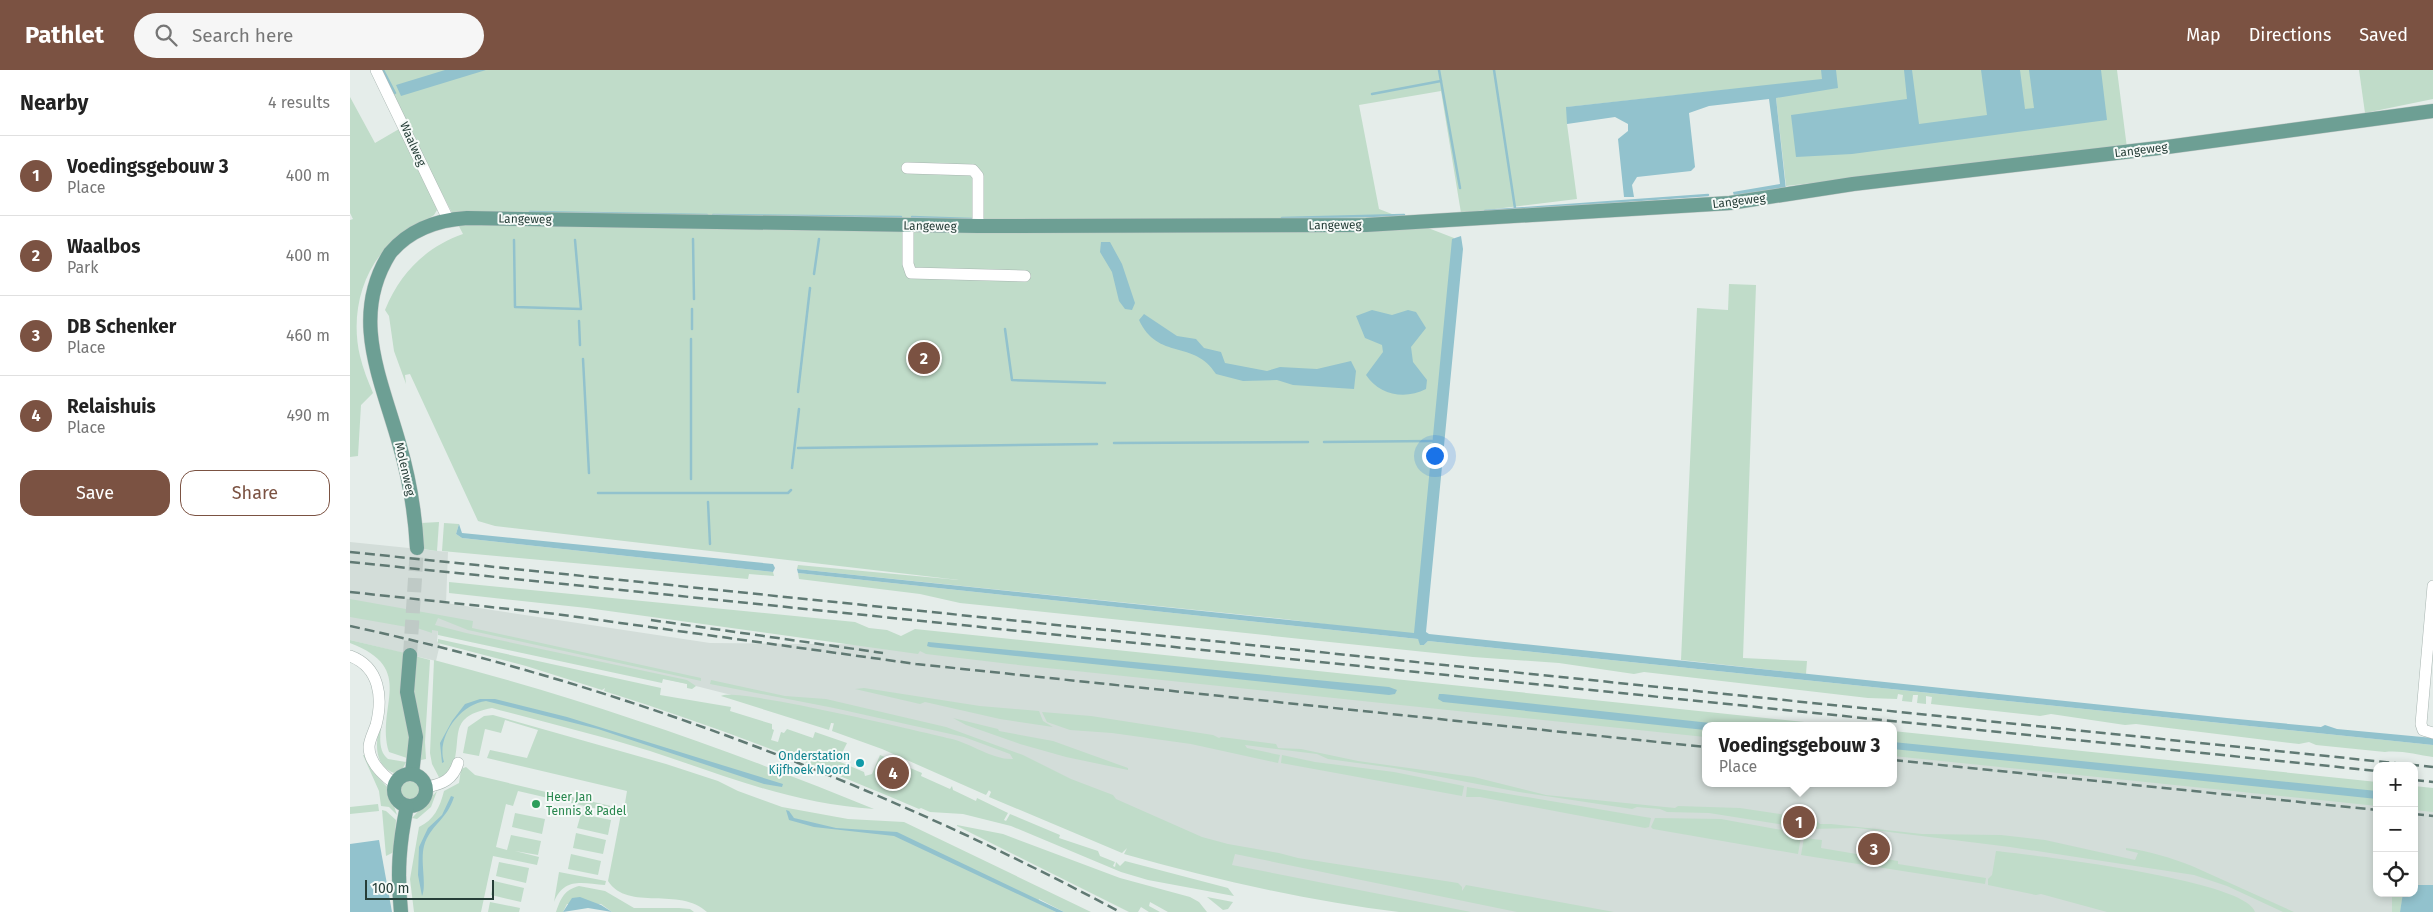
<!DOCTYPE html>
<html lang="en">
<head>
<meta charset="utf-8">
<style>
  :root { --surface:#fff; --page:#f6f6f6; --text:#222; --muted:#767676; --line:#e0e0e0; --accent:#7b5242 }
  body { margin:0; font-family:"Fira Sans",sans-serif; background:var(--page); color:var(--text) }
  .controls { position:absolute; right:15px; bottom:15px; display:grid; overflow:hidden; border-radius:10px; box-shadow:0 2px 8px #0003 }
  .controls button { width:45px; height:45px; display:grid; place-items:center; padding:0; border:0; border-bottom:1px solid var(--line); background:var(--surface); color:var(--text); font:25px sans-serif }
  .scale { position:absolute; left:15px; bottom:12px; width:129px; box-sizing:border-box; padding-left:5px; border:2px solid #263e38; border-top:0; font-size:14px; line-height:18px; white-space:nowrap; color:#263e38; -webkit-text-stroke:4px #f6faf8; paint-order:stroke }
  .you { position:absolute; left:1084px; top:385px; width:18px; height:18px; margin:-12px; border:4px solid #fff; border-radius:50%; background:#1a73e8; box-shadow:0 0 0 8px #1a73e833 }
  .badge { display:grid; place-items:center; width:32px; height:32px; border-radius:50%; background:var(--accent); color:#fff; font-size:16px; font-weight:700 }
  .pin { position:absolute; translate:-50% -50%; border:2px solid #fff; box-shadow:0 1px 5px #0006 }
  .popup { position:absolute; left:1352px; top:652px; width:195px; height:65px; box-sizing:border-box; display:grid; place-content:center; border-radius:10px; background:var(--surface); filter:drop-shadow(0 1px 4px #0005); font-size:16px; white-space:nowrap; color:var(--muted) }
  .popup b { font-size:19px; color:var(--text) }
  .popup::after { content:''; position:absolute; left:50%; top:100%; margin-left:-10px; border:10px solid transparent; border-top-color:var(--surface) }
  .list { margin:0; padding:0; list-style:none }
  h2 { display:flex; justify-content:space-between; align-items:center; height:65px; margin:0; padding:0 20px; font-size:21px }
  h2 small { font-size:16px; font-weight:400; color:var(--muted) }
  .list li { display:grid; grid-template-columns:32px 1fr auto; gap:15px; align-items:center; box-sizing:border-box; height:80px; padding:0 20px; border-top:1px solid var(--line) }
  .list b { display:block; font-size:19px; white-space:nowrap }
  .list p { margin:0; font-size:16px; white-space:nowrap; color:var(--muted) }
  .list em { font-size:16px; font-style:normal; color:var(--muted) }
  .actions { display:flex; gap:10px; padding:15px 20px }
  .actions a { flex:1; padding:11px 0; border:1px solid var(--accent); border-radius:15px; text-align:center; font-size:18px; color:var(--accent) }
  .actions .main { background:var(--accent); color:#fff }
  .icon { flex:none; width:28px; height:28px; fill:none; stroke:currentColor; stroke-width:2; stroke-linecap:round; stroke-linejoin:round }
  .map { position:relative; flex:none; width:2083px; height:842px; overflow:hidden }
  header { display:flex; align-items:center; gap:30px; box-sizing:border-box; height:70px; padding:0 25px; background:var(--accent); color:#fff }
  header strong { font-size:24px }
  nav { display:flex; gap:28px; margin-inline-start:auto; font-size:18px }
  .search { width:350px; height:45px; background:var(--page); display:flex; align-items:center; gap:12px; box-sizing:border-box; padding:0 18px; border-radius:28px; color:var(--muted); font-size:19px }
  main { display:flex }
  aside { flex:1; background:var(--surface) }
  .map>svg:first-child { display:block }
  .built { fill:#d3ddd9 }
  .green { fill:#c0dcc9 }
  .water { fill:#92c2cd }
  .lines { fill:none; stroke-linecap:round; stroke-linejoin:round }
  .stream { stroke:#92c2cd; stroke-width:2.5 }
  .major-tunnel { stroke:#bfcac6; stroke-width:14; stroke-dasharray:14 7; stroke-linecap:butt }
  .minor-casing { stroke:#a8b5b1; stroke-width:12 }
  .major-casing { stroke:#c2c9c7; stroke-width:15 }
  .minor { stroke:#fff; stroke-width:11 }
  .major { stroke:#6d9f94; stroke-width:14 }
  .rail { stroke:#607973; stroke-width:2.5; stroke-dasharray:10 5; stroke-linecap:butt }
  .culture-dot { fill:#0f9aa8; stroke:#f6faf8; stroke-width:2 }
  .leisure-dot { fill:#2e9e5b; stroke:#f6faf8; stroke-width:2 }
  .labels { text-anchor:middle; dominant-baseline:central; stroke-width:4; stroke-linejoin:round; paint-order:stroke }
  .street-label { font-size:12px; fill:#263e38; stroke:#f6faf8 }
  .culture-label { font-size:12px; fill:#0d838f; stroke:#f6faf8; text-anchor:end }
  .leisure-label { font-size:12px; fill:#27864d; stroke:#f6faf8; text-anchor:start }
</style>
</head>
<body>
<header>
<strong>Pathlet</strong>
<div class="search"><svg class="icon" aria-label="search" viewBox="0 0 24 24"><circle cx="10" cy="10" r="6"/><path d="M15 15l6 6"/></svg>Search here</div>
<nav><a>Map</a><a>Directions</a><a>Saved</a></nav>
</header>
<main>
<aside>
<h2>Nearby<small>4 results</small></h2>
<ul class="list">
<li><span class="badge">1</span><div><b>Voedingsgebouw 3</b><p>Place</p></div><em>400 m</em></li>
<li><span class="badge">2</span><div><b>Waalbos</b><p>Park</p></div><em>400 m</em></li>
<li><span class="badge">3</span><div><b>DB Schenker</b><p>Place</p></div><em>460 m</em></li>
<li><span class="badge">4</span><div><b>Relaishuis</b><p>Place</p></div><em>490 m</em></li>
</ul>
<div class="actions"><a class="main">Save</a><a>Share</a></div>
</aside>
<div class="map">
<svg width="2083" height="842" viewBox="0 0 2083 842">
  <rect width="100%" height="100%" fill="#e5edea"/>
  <polygon class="built" points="0,472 98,482 96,533 360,573 580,575 1355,656 1355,713 1543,713 1543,675 2027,724 2027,823 2064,823 2064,728 2083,730 2083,842 1050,842 1050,839 818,791 775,778 666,734 600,701 485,654 444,641 338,614 88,561 87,571 90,574 86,591 0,570"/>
  <g class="green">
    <path d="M 28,0 L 1767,0 L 1777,78 L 1436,116 L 1426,28 L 1385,19 L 1217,37 L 1217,54 L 1227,129 L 1111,143 L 1091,21 L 1009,35 L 1029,139 L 1104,168 L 1069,566 L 934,549 L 447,499 L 448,495 L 609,510 L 145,456 L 128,451 L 60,304 L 55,305 L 56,314 L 44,281 L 39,246 L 35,240 C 50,203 76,177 113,164 Z"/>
    <polygon points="2009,0 2083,0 2083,29 2015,43"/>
    <path d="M 0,27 L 25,73 L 49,59 L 84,127 L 87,140 L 84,145 C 72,153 59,159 48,167 C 12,195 0,244 10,286 C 13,299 18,311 23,323 L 11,335 L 8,386 L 0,387 L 0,150 L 3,149 L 0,143 Z"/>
    <polygon points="1379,214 1406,215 1393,588 1457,591 1456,604 1331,590 1347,238 1378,240"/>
    <polygon points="89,452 87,481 73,479 71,453"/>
    <polygon points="94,453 109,454 106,464 112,468 423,502 424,506 399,504 398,509 92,481"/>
    <path d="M 448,503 L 1068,569 L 1074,575 L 1078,571 L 2064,673 L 2083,675 L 2083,687 C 2068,685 2050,680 2035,682 L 1966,675 L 1959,672 L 1949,674 L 1786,654 L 1775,655 L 1701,644 L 1690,646 L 1581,634 L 1582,627 L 1576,626 L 1576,634 L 1567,633 L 1568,625 L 1563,625 L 1562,632 L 1552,631 L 1553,625 L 1548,624 L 1547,629 L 1518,628 L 1294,602 L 1284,604 L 1209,593 L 1123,587 L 610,533 L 570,524 L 449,509 Z"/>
    <polygon points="99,512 505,552 519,558 537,560 551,566 565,559 1493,656 1355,656 1355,667 660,594 576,584 570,581 568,584 237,538 99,523"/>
    <polygon points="0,529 123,551 122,558 351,608 351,611 118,560 88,548 85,555 116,563 337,610 346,616 342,619 337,618 337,614 313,609 312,613 88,565 88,561 82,560 82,563 58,555 57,557 0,547"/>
    <path d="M 88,569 L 311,618 L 310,625 L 381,637 L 380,641 L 422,654 L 422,659 L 424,660 L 421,670 L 428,672 L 431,662 L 434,663 L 437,659 L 463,668 L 465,662 L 497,673 L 488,691 L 514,702 L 515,706 L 522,704 L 530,685 L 537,688 L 530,702 L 534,704 L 532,709 L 536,705 L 552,711 L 558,697 L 572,703 L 571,706 L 600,719 L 602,716 L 603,720 L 626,731 L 627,728 L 658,743 L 654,750 L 656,751 L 660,744 L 710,765 L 709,768 L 748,781 L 750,786 L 765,792 L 763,796 L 765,797 L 766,792 L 770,796 L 775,791 L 878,818 L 884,826 L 798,810 L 771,802 L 661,756 L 613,744 L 580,742 L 571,738 L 569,739 C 464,694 362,655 254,621 L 255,618 L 252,620 L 176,596 L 88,573 Z"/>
    <path d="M 0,570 L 55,583 L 51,616 L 60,668 L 57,688 L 39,682 C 25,636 68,599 0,573 Z"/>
    <polygon points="65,586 80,590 75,672 76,689 71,690 71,662 63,624"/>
    <path d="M 84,590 C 235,629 380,680 524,739 C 443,734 376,706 300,681 C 248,665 194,652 142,638 C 95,647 114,667 102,699 C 100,703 95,707 91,711 L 82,694 L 80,683 Z"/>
    <path d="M 361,610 L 435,626 L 476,629 L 596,657 L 673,685 L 721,709 L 763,725 L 766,729 L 852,767 L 878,774 L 929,783 L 948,788 L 1108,813 L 1112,817 L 1112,821 L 1116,815 L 1264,842 L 1167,842 L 885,784 L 882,795 L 1121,842 C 1097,842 1072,842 1049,842 C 957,831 863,809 774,784 L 777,778 L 772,783 L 639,727 L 641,722 L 639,720 L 636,725 L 532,679 L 482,661 L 484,653 L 481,653 L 479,660 L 371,626 C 385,617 573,662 602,669 C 622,674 643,690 663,689 L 660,684 L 614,667 L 484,638 L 360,614 Z"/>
    <polygon points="514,618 630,636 689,641 693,651 703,657 650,649 575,632 570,634 505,619"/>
    <path d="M 34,637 C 33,653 24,678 38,689 L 56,692 L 52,700 L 47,704 C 16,695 29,658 34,637 Z"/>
    <polygon points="692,642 741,646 863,665 869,668 871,667 926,674 928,678 951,679 1008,691 1124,707 1196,725 1325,738 1328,736 1390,738 1443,746 1441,756 1359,743 1317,742 1310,739 1287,737 1282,739 1169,722 1044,698 978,689 967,684 895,675 897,678 930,685 928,693 841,674 762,663 720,660 697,652"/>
    <path d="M 143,645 L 316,694 L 368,711 L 388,721 L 432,737 L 498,749 L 554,752 L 741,842 L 714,842 L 689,829 L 688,833 L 706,842 L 357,842 C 330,816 278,842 258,811 L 271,744 L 221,733 L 222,727 L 274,739 L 277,721 L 137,688 L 140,680 L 177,688 L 188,660 L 155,650 L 151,663 L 135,659 L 129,686 L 113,683 L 118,657 L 134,646 Z"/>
    <polygon points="603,648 648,659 649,661 703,671 778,698 778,700 716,687 670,674 616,655"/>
    <polygon points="1543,661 2027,712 2027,736 1543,686"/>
    <polygon points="13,685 15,685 24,703 38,718 47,745 39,737 31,736 29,721"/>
    <polygon points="932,685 965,692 1044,702 1114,716 1112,726 931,693"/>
    <path d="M 116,697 L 125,705 L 213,726 L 211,731 L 168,721 L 163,736 L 156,734 L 146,777 L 157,780 L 161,765 L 191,771 L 188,785 L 165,781 L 189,787 L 187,795 L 143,786 L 131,842 L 64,842 L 60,809 L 69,757 C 84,750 90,737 94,721 L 109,713 L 111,699 Z"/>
    <circle cx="60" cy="720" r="9"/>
    <polygon points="2064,716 2083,718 2083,742 2064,740"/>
    <polygon points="1117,717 1301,748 1299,757 1295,758 1130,727 1116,727"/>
    <polygon points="87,721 81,737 67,749 62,748"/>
    <polygon points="28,734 29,741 0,744 0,737"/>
    <polygon points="32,740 36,741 46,750 44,782 36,786"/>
    <polygon points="165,743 195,749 192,764 162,757"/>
    <polygon points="231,744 261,750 258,765 227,758"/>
    <polygon points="1305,748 1371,749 1432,760 1434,764 1451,767 1448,784 1303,759 1301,757"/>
    <path d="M 1458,749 L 1467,751 L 1470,754 L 1481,754 L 1572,764 L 1651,765 L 1695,770 L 1785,790 L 1788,783 L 1776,780 L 1776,778 C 1800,781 1821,788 1842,796 L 1944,842 L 1933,842 L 1877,816 L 1844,805 L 1660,777 L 1507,758 L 1457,759 Z"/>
    <polygon points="607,755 653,764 770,808 840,827 849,832 857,842 818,842 800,832 799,836 810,842 799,842 791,837 788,842 779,842 607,756"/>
    <polygon points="226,763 256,770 253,784 223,778"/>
    <polygon points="1454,768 1472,770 1471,778 1548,791 1548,794 1636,808 1635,814 1451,785"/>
    <path d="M 1646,781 C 1683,785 1897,810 1905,842 L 1757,842 L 1691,824 L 1686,825 L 1638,815 L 1638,809 L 1642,805 Z"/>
    <polygon points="221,784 251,791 248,805 218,799"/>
    <polygon points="149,792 179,798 176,813 146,806"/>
    <path d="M 209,802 L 256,811 L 255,815 C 232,813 214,807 204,832 Z"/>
    <polygon points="144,811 174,818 171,832 141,825"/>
    <path d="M 229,816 L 255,821 L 284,838 L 329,838 L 340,839 L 344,842 L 262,842 L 251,834 L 217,834 L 213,842 L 206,842 C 211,828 214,820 229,816 Z"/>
    <polygon points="2042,823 2053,823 2050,842 2042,842"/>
    <polygon points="857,827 883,832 878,839 873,840"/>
    <polygon points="140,832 170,838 169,842 138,842"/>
  </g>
  <g class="water">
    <polygon points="95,0 136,0 51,26 46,15"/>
    <polygon points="1471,0 1486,0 1488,18 1426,28 1436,120 1384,126 1383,122 1430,114 1419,29 1359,36 1339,43 1345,97 1341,101 1287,107 1282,115 1284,127 1274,127 1268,69 1278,61 1278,54 1265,47 1217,54 1216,37 1472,9"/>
    <polygon points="1554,0 1562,0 1569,54 1637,45 1631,0 1670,0 1675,39 1684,38 1679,0 1751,0 1757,50 1502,84 1446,87 1441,45 1557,29"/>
    <polygon points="1111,166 1113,179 1076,562 1079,564 1877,648 1971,657 1975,655 1987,659 2083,668 2083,675 1078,571 1074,575 1070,575 1068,569 448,503 447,499 1064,563 1102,169"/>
    <polygon points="751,172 760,172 772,194 785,233 782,240 775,239 769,231 762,202 750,182"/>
    <path d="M 1022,240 L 1042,245 L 1058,240 L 1066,242 L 1076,258 L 1061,277 L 1063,292 L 1077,310 L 1076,319 C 1055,330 1029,325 1016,305 L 1033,282 L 1032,275 L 1015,268 L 1006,246 Z"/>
    <path d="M 794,244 L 827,266 L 846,269 L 854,278 L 871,282 L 875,293 L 917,301 L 930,297 L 967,299 L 1001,291 L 1006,301 L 1004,319 L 943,315 L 927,310 L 893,311 L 866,304 C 844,269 808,291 789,250 Z"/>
    <polygon points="109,454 112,463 423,494 425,498 423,502 112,468 106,464"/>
    <polygon points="578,572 1039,617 1047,620 1045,624 1039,625 580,577 577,576"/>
    <polygon points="1089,624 1093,624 1388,656 1355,656 1355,660 1093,632 1088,629"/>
    <path d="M 130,629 L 145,629 L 217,647 L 433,714 L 432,717 L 414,714 L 248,659 L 136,631 C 110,634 86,667 94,692 L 92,693 L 90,673 L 102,651 L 115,634 Z"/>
    <polygon points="1543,672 2027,721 2027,729 1543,679"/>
    <path d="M 101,726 L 104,727 C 97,750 80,755 74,776 C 70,791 77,816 72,826 L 68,805 L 69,777 L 78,758 L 92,745 Z"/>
    <polygon points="436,740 439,741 444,748 486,758 547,762 714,842 706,842 544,766 464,757 439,750"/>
    <polygon points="29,770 42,842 0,842 0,774"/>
    <polygon points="2064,815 2083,815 2083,842 2050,842 2053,823 2064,823"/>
    <polygon points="230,827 251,835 262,842 238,838 213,842 222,828"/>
  </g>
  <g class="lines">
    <g class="stream">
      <polyline points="33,0 45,23"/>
      <polyline points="1089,0 1110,118"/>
      <polyline points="1144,0 1165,138"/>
      <polyline points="1022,24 1091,11"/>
      <polyline points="1135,141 1358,125"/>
      <polyline points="180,142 357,145"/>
      <polyline points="363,145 551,147"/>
      <polyline points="562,147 622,149"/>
      <polyline points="932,148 1054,145"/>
      <polyline points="343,169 344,229"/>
      <polyline points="164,170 165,237 231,239 225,170"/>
      <polyline points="464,204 469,169"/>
      <polyline points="229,251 230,275"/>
      <polyline points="342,259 342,239"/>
      <polyline points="655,259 662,310 755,313"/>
      <polyline points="341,269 341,409"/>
      <polyline points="233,289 239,403"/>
      <polyline points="448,322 460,218"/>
      <polyline points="974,372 1082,371"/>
      <polyline points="764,373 958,372"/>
      <polyline points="448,378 747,374"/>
      <polyline points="442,398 449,339"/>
      <polyline points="248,423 438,423 441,420"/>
      <polyline points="358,432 360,474"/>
    </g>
    <polyline class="major-tunnel" points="60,585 67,478"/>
    <defs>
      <g id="minor">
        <polyline points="26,0 98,149"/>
        <polyline points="557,98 623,100 628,106 628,156"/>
        <polyline points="558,156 558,194 561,203 675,206"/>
        <polyline points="2083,516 2071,654 2073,660 2083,663"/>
        <path d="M 0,586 C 30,597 33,628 26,655 C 24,661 19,671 19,677 C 19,693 34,706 45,714"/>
        <path d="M 77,717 C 92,714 103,710 108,693"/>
      </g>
      <g id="major">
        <path d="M 67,478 C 65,442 59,407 49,373 C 30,306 0,246 40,183 C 60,159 87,150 117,148 L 628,156 L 1016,155 L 1380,133 L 1503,114 L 1817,77 L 2083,41"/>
        <polyline points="60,585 57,622 66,667 62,704"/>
        <circle cx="60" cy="720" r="16"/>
        <path d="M 51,842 C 47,803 49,774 57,736"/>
      </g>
    </defs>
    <use href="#minor" class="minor-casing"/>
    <use href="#major" class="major-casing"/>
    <use href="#minor" class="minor"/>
    <use href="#major" class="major"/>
    <g class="rail">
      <polyline points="0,482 2083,697"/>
      <polyline points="0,492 2027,701"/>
      <polyline points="0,522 206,544 566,594 1355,677"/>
      <polyline points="301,550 533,583"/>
      <path d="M 0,556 C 268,614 528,713 770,842"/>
      <polyline points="1543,690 2027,740"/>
      <polyline points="2064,710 2083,712"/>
      <polyline points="2064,744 2083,746"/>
    </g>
  </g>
  <circle class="culture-dot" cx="510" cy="693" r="5"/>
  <circle class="leisure-dot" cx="186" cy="734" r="5"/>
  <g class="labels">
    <g class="street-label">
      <text transform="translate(63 74) rotate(66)">Waalweg</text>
      <text transform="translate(1791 80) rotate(-7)">Langeweg</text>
      <text transform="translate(1389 131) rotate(-7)">Langeweg</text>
      <text transform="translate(175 149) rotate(1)">Langeweg</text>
      <text transform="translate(985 155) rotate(-1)">Langeweg</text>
      <text transform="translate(580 156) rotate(1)">Langeweg</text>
      <text transform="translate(55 399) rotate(77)">Molenweg</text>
    </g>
    <g class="culture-label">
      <text x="500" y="686">Onderstation<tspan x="500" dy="14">Kijfhoek Noord</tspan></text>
    </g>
    <g class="leisure-label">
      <text x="196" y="727">Heer Jan<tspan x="196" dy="14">Tennis &amp; Padel</tspan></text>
    </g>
  </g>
</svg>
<div class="controls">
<button>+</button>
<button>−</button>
<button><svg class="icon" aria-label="locate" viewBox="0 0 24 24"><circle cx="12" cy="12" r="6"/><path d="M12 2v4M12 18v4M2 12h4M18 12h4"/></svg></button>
</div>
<div class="scale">100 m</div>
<div class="you"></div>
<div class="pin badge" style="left:1449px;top:752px">1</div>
<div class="popup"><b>Voedingsgebouw 3</b>Place</div>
<div class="pin badge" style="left:574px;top:288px">2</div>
<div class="pin badge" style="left:1524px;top:779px">3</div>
<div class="pin badge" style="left:543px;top:703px">4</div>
</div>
</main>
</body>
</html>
